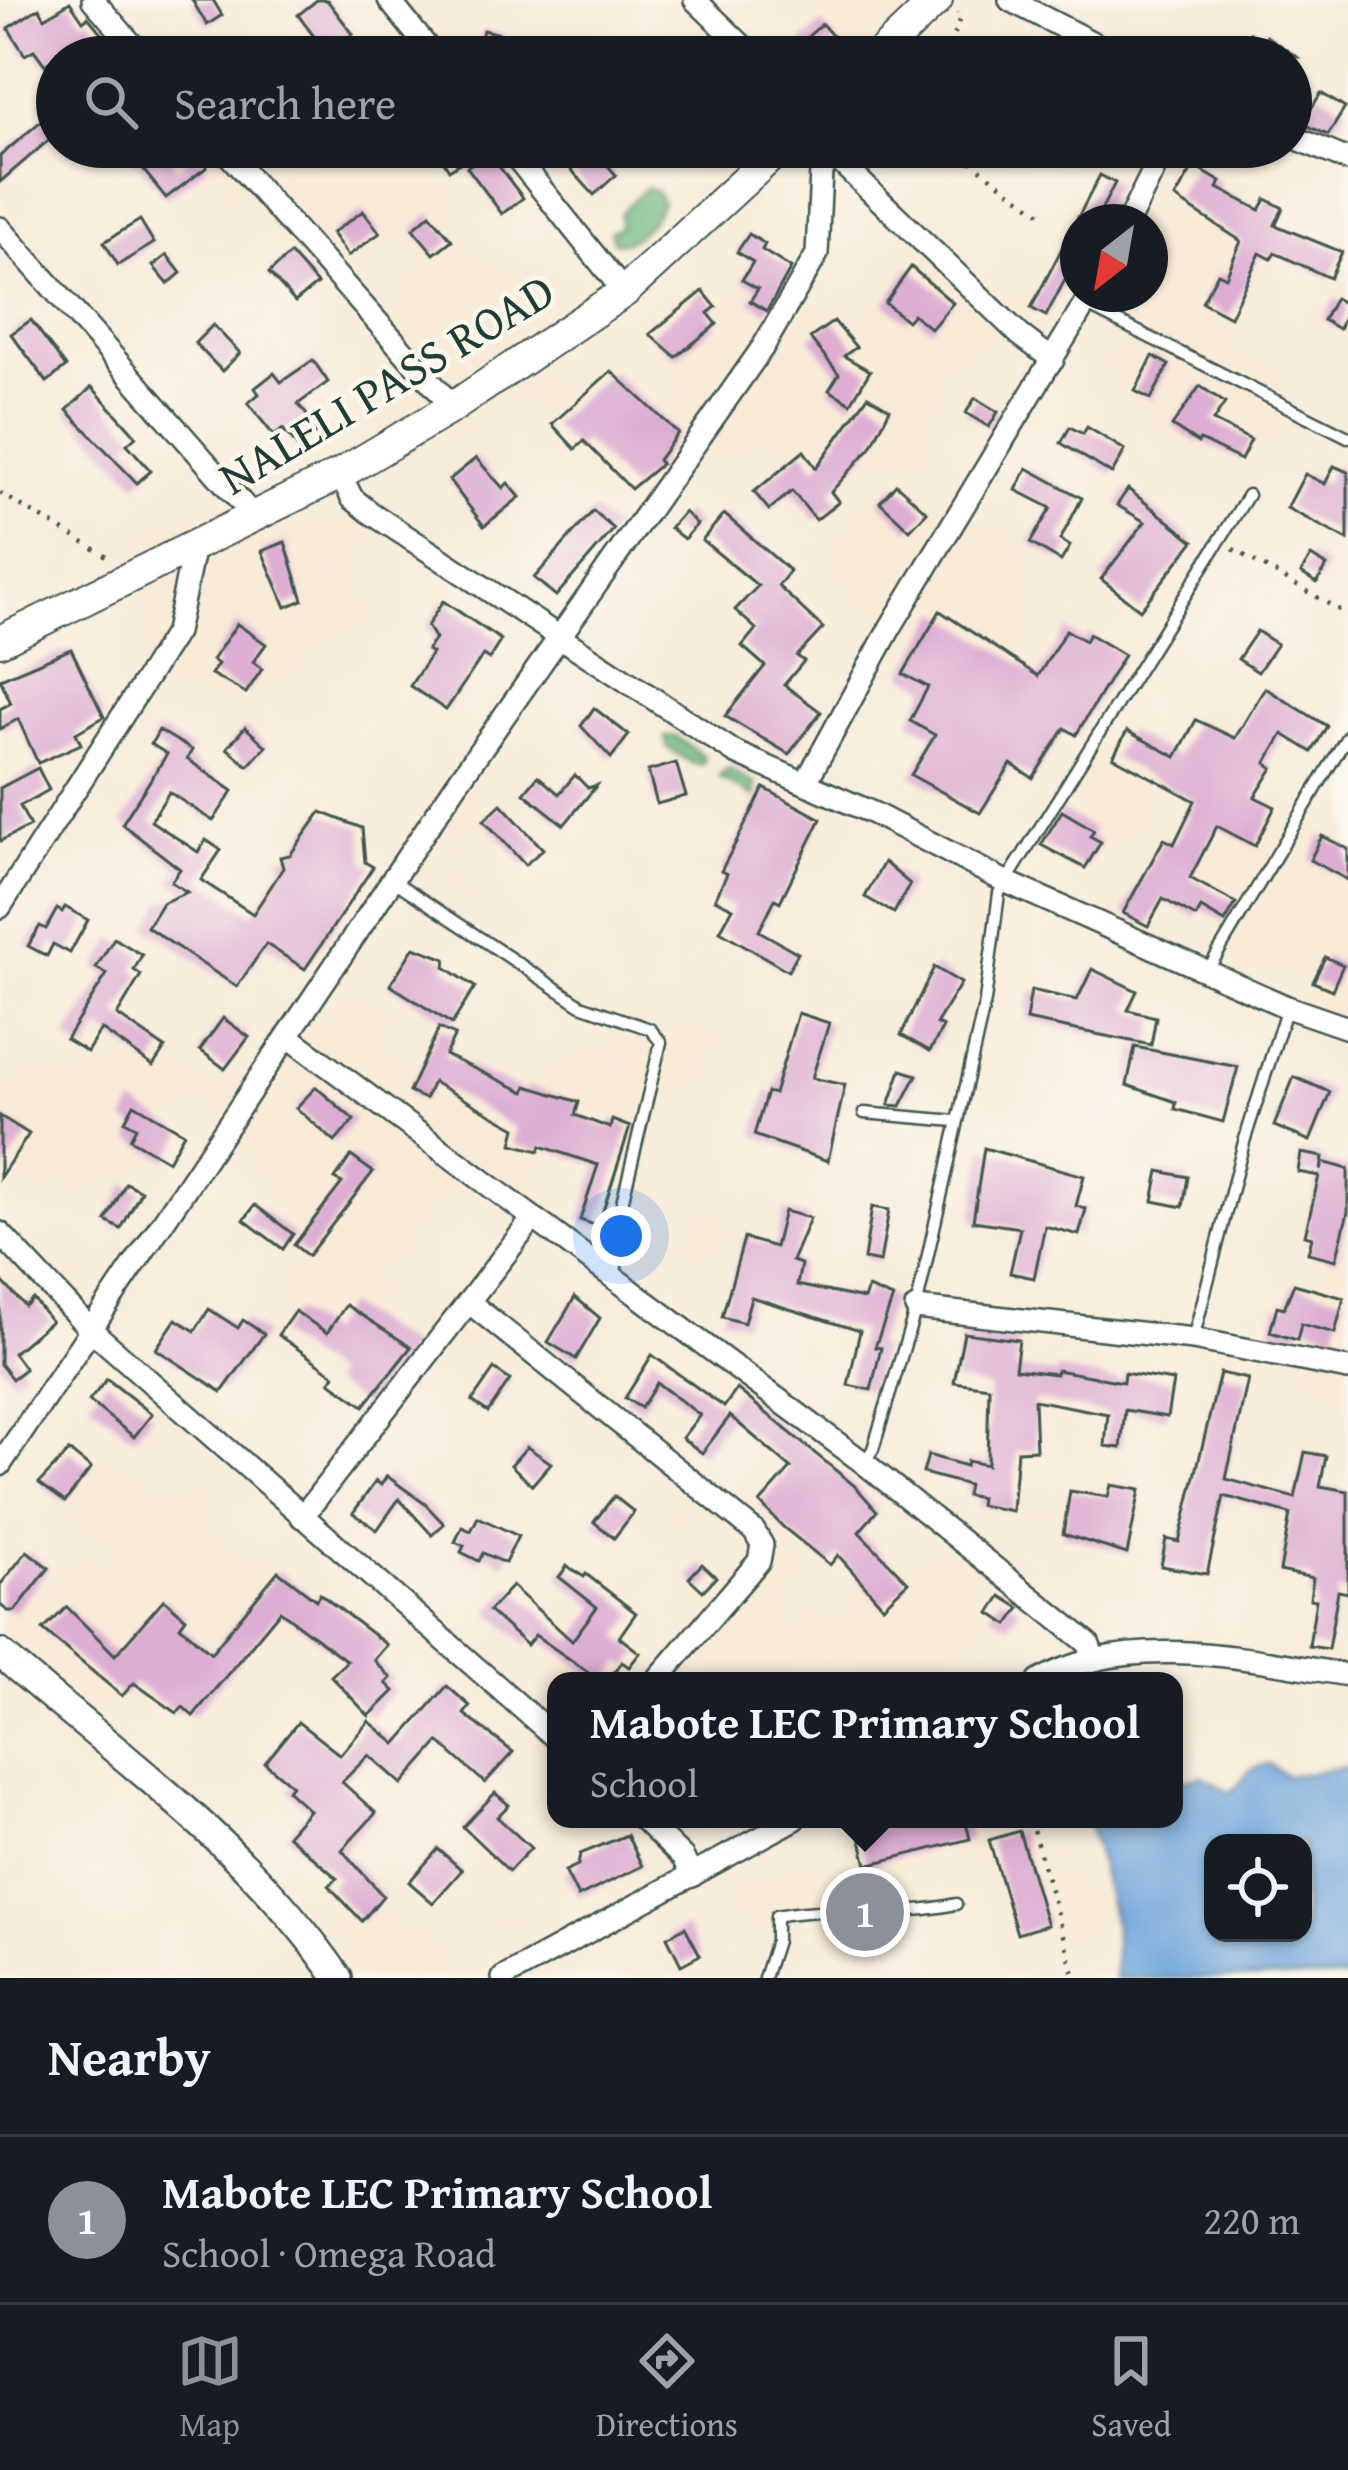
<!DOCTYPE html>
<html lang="en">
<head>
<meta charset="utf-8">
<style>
  :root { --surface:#171b24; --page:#20242c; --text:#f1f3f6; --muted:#9ea1a6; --line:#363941; --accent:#8c9099 }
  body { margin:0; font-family:"Gentium Book Plus",serif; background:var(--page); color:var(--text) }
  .controls { position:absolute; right:36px; bottom:36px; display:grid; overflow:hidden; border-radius:24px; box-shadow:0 3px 9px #0004 }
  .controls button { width:108px; height:108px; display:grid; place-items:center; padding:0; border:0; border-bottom:3px solid var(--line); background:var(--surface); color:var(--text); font:60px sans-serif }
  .compass { position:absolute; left:1060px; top:204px; width:108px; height:108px; border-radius:50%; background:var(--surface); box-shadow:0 3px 9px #0004; rotate:211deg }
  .you { position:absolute; left:621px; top:1236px; width:42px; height:42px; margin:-30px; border:9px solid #fff; border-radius:50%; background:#1a73e8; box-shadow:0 0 0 18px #1a73e833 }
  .badge { display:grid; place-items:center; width:78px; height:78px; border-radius:50%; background:var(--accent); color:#fff; font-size:39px; font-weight:700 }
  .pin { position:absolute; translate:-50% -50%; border:6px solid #fff; box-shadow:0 3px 12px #0006 }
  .popup { position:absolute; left:547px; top:1672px; width:636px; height:156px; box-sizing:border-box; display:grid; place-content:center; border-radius:24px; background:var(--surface); filter:drop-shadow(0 3px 9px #0005); font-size:39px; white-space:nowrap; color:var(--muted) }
  .popup b { font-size:45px; color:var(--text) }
  .popup::after { content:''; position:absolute; left:50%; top:100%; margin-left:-24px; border:24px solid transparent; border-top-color:var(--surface) }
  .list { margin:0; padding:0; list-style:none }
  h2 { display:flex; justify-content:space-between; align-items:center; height:156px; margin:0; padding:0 48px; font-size:51px }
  h2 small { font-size:39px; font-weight:400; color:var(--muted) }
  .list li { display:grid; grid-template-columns:78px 1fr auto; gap:36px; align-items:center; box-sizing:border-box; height:168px; padding:0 48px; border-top:3px solid var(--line) }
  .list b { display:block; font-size:45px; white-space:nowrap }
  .list p { margin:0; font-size:39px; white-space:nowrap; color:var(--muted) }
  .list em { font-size:39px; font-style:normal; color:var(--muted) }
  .icon { flex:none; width:66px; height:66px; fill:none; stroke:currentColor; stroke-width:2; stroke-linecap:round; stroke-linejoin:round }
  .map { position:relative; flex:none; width:1348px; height:1978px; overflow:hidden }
  .search { position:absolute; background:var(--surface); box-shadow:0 3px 9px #0004; left:36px; right:36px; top:36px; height:132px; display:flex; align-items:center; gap:30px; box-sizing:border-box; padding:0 42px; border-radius:66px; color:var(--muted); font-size:45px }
  .sheet { height:324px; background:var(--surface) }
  nav { display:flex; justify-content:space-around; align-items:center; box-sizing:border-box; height:168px; border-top:3px solid var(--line); background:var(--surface); font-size:33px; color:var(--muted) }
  nav a { display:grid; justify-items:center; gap:6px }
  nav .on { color:var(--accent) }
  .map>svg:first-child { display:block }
  .forest { fill:#6db77f; stroke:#467a5a; stroke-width:3 }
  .water { fill:#6ea4dc; stroke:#467088; stroke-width:3; fill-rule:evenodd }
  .building { fill:#ddadd3 }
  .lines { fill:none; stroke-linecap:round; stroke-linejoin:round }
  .service-casing { stroke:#40574d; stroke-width:15 }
  .minor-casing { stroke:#40574d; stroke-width:26 }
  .tertiary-casing { stroke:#40574d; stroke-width:32 }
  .secondary-casing { stroke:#40574d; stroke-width:34 }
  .path { stroke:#40574d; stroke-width:4.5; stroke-dasharray:3 9; stroke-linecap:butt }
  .service { stroke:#fff; stroke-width:10 }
  .minor { stroke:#fff; stroke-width:21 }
  .tertiary { stroke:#fff; stroke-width:27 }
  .secondary { stroke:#fff; stroke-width:30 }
  .labels { text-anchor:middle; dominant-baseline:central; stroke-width:9; stroke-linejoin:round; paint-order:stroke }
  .street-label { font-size:48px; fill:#1f3d34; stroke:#fbf7ec }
</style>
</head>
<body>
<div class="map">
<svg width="1348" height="1978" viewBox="0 0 1348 1978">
  <rect width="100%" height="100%" fill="#fbf7ec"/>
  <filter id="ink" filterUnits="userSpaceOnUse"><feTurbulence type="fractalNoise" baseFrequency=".00833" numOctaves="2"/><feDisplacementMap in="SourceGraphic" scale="24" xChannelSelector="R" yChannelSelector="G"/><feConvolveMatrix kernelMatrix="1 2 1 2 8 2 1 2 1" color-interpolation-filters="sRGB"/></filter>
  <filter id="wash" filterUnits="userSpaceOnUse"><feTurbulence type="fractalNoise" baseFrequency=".004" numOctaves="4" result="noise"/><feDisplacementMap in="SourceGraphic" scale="48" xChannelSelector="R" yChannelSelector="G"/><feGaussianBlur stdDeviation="2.7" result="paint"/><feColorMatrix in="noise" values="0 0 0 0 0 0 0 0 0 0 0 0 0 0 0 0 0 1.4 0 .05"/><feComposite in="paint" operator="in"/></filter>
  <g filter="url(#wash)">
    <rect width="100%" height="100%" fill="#f8ebd8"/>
    <g class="forest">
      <path d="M 646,187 L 657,192 L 662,203 C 653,219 634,248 613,241 L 610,231 L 620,227 L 620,213 Z"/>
      <polygon points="675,736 704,757 703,764 693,764 667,747 665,737"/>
      <polygon points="728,768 756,784 754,797 719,777"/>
    </g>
    <path class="water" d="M 1269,1764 L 1286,1776 L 1348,1767 L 1348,1978 L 1115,1978 L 1115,1927 L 1088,1819 L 1174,1819 L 1174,1783 L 1203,1776 L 1230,1793 L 1252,1769 ZM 1213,1843 L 1303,1843 L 1303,1933 L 1213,1933 Z"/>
    <g id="blocks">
      <g class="building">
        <polygon points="192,0 213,0 222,15 207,25"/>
        <polygon points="317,0 327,0 353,34 327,54 298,15"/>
        <polygon points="70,2 83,21 88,17 102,34 70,57 56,57 45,65 34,50 25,55 8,28 39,8 45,18"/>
        <polygon points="822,24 836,40 813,57 801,43"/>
        <polygon points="483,30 504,35 500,57 477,57"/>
        <polygon points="1250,33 1262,41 1266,36 1297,57 1234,57"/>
        <polygon points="1321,93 1345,108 1328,135 1302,123"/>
        <polygon points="47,116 57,133 0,182 0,156"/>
        <polygon points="125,147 168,147 164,150 177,168 196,154 207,167 166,198"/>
        <polygon points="450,147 485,147 449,170 439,154"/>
        <polygon points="567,147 591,147 616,175 594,195 558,155"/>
        <polygon points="488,152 523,198 502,214 467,167"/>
        <polygon points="1194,166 1221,182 1218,188 1260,210 1266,199 1283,208 1275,225 1342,252 1330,278 1275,253 1271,259 1260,253 1230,317 1202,302 1218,273 1226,277 1241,241 1175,198"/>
        <polygon points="1100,175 1115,183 1095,222 1078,222 1078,255 1046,316 1031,308"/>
        <polygon points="363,211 380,233 348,256 332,233"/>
        <polygon points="430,214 452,240 434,254 413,229"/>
        <polygon points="140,220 154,243 118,265 104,242"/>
        <polygon points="749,234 765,244 762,250 791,268 767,311 750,301 758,289 742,280 753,262 737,252"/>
        <polygon points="290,254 317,284 295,302 269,273"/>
        <polygon points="167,255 181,273 168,284 153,266"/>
        <polygon points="911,267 953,303 931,329 913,314 907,321 885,303"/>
        <polygon points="703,291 716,307 708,313 717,324 676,357 650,334"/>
        <polygon points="1335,298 1348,306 1339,329 1323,320"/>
        <polygon points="31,320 66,367 47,382 11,334"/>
        <polygon points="834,321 856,347 844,356 870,371 851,403 829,390 839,374 810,338"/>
        <polygon points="213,325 240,353 222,371 195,343"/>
        <polygon points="1153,356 1169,365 1151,399 1135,391"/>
        <polygon points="313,360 328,382 298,404 319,430 298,447 283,429 274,436 248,403 259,394 255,388 274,373 281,382"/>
        <polygon points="611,371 678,433 658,460 661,464 631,489 584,441 575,449 552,424"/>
        <polygon points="1200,386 1225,403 1213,421 1251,440 1241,460 1200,440 1198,443 1172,426"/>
        <polygon points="92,387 136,436 127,444 151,471 137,483 67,410"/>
        <polygon points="868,396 890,409 871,447 831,492 839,502 816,520 792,491 769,510 754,492 804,451 816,468"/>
        <polygon points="975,398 998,412 989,427 966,413"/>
        <polygon points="1070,427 1083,434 1087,427 1125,450 1112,474 1061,443"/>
        <polygon points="476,458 503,488 508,483 520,497 484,526 449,480"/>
        <polygon points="1334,466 1348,472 1348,540 1287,508 1305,474 1325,484"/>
        <polygon points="1027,468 1082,498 1060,540 1070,546 1061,561 1030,543 1051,508 1016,490"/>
        <polygon points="896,484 927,512 910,530 880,502"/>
        <polygon points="1128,489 1194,541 1140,610 1101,579 1145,522 1117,505"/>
        <polygon points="593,511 614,529 556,596 534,578"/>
        <polygon points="684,512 697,524 684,539 670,528"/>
        <polygon points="724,514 790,571 778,586 823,628 797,656 804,661 784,685 821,712 789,754 725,716 765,666 742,646 756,629 735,610 758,586 702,540"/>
        <polygon points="285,542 303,600 286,607 262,551"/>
        <polygon points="1311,556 1327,566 1317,583 1301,573"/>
        <polygon points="443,601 501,640 489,659 483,655 446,710 410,686 432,653 427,650 435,639 427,626"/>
        <polygon points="940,611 1038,676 1066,630 1085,641 1089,634 1124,655 1076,735 1065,728 1033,778 1011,764 980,813 911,775 935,735 910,721 928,687 903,674"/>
        <polygon points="237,624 266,644 253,662 262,669 246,693 211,674 218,664 212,660"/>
        <polygon points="1257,631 1277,644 1258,672 1238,659"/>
        <polygon points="71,649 104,717 76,733 81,744 38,763 18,719 0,729 0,709 11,703 0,679"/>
        <polygon points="1265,688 1327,726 1312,752 1283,734 1266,763 1273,768 1255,797 1275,807 1255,846 1217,826 1190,878 1236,903 1225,922 1201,908 1196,917 1163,899 1148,926 1123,913 1164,839 1174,844 1195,801 1113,757 1127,731 1176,757 1196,720 1235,738"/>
        <polygon points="594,708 629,735 611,758 581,726"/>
        <polygon points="245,727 266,746 248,766 227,748"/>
        <polygon points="159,730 192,750 187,759 233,791 213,821 169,792 151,821 198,852 206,840 221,850 201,880 253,914 283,868 280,857 290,855 321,812 362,828 365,862 373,867 305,969 266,944 237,987 147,927 162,903 187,892 171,882 180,869 122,824 167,754 151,744"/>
        <polygon points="676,763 686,796 657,804 648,771"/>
        <polygon points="38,768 49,790 20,806 30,826 0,841 0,788"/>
        <polygon points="575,775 588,788 597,785 564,825 524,793 538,776 559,794"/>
        <polygon points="764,788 821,819 780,902 775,899 759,931 798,953 788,971 720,931 733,908 715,899 727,874 721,871"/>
        <polygon points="501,804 543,849 525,865 484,820"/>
        <polygon points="1062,811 1094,830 1090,836 1101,842 1085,868 1041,845"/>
        <polygon points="1322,836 1348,849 1348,880 1310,860"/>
        <polygon points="884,862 910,884 894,913 865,897"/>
        <polygon points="65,907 88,920 70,953 53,944 47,956 28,946 40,926 46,929 57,909 62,912"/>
        <polygon points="114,938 142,955 134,970 141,975 117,1015 165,1048 153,1066 101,1029 87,1052 66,1039 107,974 96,968"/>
        <polygon points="414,947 446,959 445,967 475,987 452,1024 390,985"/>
        <polygon points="1325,957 1343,965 1332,990 1313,982"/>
        <polygon points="934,967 961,983 936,1024 943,1027 930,1051 901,1035"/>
        <polygon points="1092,969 1137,991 1128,1010 1156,1017 1151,1045 1026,1020 1031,990 1077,1000"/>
        <polygon points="798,1013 829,1023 812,1078 845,1085 828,1161 754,1135 767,1092 774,1094"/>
        <polygon points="223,1018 249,1037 225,1069 200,1050"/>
        <polygon points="439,1028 455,1035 445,1055 525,1092 527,1086 579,1102 575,1115 610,1128 612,1120 630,1127 598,1226 580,1220 598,1165 541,1146 539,1151 512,1144 516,1128 433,1082 425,1099 409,1092"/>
        <polygon points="1135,1047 1238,1067 1223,1122 1175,1109 1176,1102 1127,1085"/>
        <polygon points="901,1070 917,1075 901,1106 889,1105"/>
        <polygon points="1294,1077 1330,1092 1310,1141 1274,1126"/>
        <polygon points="316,1087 354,1120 335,1142 296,1108"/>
        <polygon points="134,1104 184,1133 168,1161 130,1139 136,1127 125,1121"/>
        <polygon points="0,1116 29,1134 0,1177"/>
        <polygon points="984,1148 1084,1176 1076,1206 1086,1209 1079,1235 1045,1226 1034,1278 1010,1273 1020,1228 973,1221"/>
        <polygon points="1301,1153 1323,1157 1321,1171 1323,1162 1348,1169 1348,1212 1336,1260 1308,1253 1312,1237 1305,1235 1319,1176 1298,1172"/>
        <polygon points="351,1156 373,1172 308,1256 294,1245 342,1183 335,1179"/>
        <polygon points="1159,1171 1188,1177 1183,1207 1153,1201"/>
        <polygon points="126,1183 141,1191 121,1229 106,1221"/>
        <polygon points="255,1205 293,1234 283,1249 244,1220"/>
        <polygon points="872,1207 889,1210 880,1262 864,1259"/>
        <polygon points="784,1211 810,1218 792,1261 801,1264 797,1285 864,1299 868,1288 893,1298 875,1347 881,1348 871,1390 848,1385 860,1331 751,1297 744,1323 722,1317 744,1238 775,1247"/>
        <polygon points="0,1279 25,1306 33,1299 51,1321 13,1353 25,1369 12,1379 0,1364"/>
        <polygon points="1294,1284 1344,1298 1335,1333 1301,1324 1297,1340 1270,1332 1277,1306 1284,1308"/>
        <polygon points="575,1297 600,1318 576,1359 548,1342"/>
        <polygon points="346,1305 411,1347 364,1406 330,1382 335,1375 278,1335 295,1311 327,1333"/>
        <polygon points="209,1309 238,1328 243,1320 264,1334 222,1392 156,1349 176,1319 195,1331"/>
        <polygon points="964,1333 1019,1340 1015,1369 1056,1374 1057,1370 1123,1382 1124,1373 1173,1381 1167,1417 1125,1410 1121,1448 1105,1446 1108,1414 1034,1400 1036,1450 1017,1451 1012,1511 979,1505 980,1498 966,1495 968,1485 923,1473 928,1455 966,1466 967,1461 987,1465 989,1387 954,1382"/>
        <polygon points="652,1355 724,1407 737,1389 856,1487 877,1511 859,1532 908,1582 883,1606 838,1555 830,1565 783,1527 760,1503 791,1468 730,1416 702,1453 682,1438 700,1415 657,1383 641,1408 625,1398"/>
        <polygon points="494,1369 510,1380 488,1412 472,1401"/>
        <polygon points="1220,1373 1248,1379 1226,1479 1295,1498 1305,1452 1326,1456 1320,1486 1348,1491 1348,1593 1338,1591 1328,1649 1309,1646 1316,1600 1310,1599 1313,1578 1280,1571 1290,1514 1224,1496 1207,1574 1161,1566 1166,1539 1179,1542"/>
        <polygon points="107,1379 152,1414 134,1437 89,1401"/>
        <polygon points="527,1447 551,1463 532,1485 511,1465"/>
        <polygon points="69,1451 91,1468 65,1502 39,1483"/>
        <polygon points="387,1476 425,1504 444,1524 432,1535 399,1499 377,1530 353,1513 376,1481 381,1485"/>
        <polygon points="1111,1485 1140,1490 1127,1554 1063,1534 1070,1491 1108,1497"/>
        <polygon points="614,1496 634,1512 614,1538 594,1522"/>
        <polygon points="478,1517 518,1536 505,1563 483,1553 479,1561 461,1552 464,1546 455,1542 462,1527 471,1531"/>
        <polygon points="27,1551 49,1568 15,1611 8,1611 0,1605 0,1585"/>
        <polygon points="702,1564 716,1577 703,1591 689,1578"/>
        <polygon points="567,1566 584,1577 586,1574 636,1613 619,1637 640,1653 629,1667 622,1662 607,1681 582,1681 588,1672 535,1635 527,1645 489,1611 512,1586 572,1641 597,1607 559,1577"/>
        <polygon points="278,1571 316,1600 320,1594 387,1645 374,1660 391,1678 386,1683 394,1691 369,1716 331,1676 347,1661 280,1611 193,1716 183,1707 177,1713 134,1683 122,1696 43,1630 67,1607 115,1655 164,1599 186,1618 180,1626 211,1653"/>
        <polygon points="1001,1596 1020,1608 1008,1625 990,1613"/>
        <polygon points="447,1686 470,1706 464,1714 513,1752 485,1783 439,1742 402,1784 369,1755 342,1782 376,1813 342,1850 383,1896 362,1921 329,1886 337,1878 287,1835 309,1810 287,1790 292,1785 265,1763 298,1722 340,1755 369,1721 396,1744"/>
        <polygon points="495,1793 509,1805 497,1817 531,1848 509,1871 463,1827"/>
        <polygon points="909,1819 965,1819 970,1839 867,1865 859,1832"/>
        <polygon points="1019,1831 1047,1925 1017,1934 989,1840"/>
        <polygon points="627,1835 642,1866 578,1897 565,1871 578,1865 580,1854"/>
        <polygon points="438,1849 462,1870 433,1903 409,1882"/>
        <polygon points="685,1927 700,1955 681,1965 667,1937"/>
      </g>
    </g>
  </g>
  <g filter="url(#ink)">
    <use href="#blocks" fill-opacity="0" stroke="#40574d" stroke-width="3"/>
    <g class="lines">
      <defs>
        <g id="service">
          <polyline points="1085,305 1348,437"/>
          <polyline points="394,881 581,1005 650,1029 661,1042 622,1203 615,1276"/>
          <polyline points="1209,968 1348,735"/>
          <polyline points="864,1113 956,1121"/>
          <polyline points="1193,1339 1244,1142 1287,1007"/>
          <polyline points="864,1463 873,1449 916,1308 985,1001 999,893 1248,495"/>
          <path d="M 764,1978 L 776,1941 L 776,1916 C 839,1904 896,1918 956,1904"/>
        </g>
        <g id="minor">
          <polyline points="93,0 143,57"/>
          <polyline points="389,0 435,57"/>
          <polyline points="695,0 754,57"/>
          <polyline points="1010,0 1120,57"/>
          <polyline points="1291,136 1348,160"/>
          <polyline points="222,147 453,407"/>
          <polyline points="508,147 624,292"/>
          <polyline points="834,156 1020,335 1053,360"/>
          <polyline points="1128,222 1165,147"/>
          <polyline points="0,228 255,518"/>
          <polyline points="340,474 352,498 371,513 736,753 873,813 1004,881 1287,1007 1348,1028"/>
          <polyline points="806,782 890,628 1091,294"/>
          <polyline points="0,907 176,632 194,546"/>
          <polyline points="289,1037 864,1463 1088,1643 1095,1660"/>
          <polyline points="0,1233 89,1328 556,1738"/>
          <polyline points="470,1303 754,1531 762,1545 759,1561 656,1681"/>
          <polyline points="916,1308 1193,1339 1348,1369"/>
          <polyline points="0,1465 455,786 763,347 817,254 821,171 834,156 825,147"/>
          <polyline points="302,1517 531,1221"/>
          <path d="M 1039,1681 C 1127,1630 1254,1660 1348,1675"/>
          <polyline points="643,1819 683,1858 692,1876"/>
          <polyline points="503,1978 795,1819"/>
        </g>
        <path id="tertiary" d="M 0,1653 C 116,1754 251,1849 338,1978"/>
        <g id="secondary">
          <polyline points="877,57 937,0"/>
          <polyline points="0,641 340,474 453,407 624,292 781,147"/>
        </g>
      </defs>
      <use href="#service" class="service-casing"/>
      <use href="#minor" class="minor-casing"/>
      <use href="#tertiary" class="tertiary-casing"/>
      <use href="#secondary" class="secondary-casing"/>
      <g class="path">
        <polyline points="946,57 961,17 957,13"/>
        <polyline points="951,147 1042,214"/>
        <polyline points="0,493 110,558"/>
        <polyline points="1233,549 1348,615"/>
        <polyline points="1030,1819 1075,1978"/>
      </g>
      <use href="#service" class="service"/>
      <use href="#minor" class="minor"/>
      <use href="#tertiary" class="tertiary"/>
      <use href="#secondary" class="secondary"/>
    </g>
  </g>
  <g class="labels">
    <g class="street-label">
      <text transform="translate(386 383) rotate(-31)">NALELI PASS ROAD</text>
    </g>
  </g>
</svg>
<div class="controls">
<button><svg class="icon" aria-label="locate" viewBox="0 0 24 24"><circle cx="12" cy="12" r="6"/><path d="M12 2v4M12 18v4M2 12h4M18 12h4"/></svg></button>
</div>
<svg class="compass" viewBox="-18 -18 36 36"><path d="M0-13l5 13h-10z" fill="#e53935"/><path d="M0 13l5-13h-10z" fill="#9ea1a6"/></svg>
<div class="you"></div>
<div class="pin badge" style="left:865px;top:1912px">1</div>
<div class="popup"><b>Mabote LEC Primary School</b>School</div>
<div class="search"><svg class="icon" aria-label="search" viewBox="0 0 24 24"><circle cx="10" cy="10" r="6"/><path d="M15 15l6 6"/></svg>Search here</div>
</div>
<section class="sheet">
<h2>Nearby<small></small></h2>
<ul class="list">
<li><span class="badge">1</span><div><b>Mabote LEC Primary School</b><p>School · Omega Road</p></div><em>220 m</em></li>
</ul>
</section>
<nav>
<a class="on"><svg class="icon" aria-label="map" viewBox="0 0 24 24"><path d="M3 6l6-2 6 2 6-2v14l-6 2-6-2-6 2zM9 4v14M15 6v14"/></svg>Map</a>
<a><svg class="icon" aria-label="directions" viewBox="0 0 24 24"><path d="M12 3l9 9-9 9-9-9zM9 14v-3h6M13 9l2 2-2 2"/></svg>Directions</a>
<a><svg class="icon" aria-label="saved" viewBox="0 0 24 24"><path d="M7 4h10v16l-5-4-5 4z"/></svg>Saved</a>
</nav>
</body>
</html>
